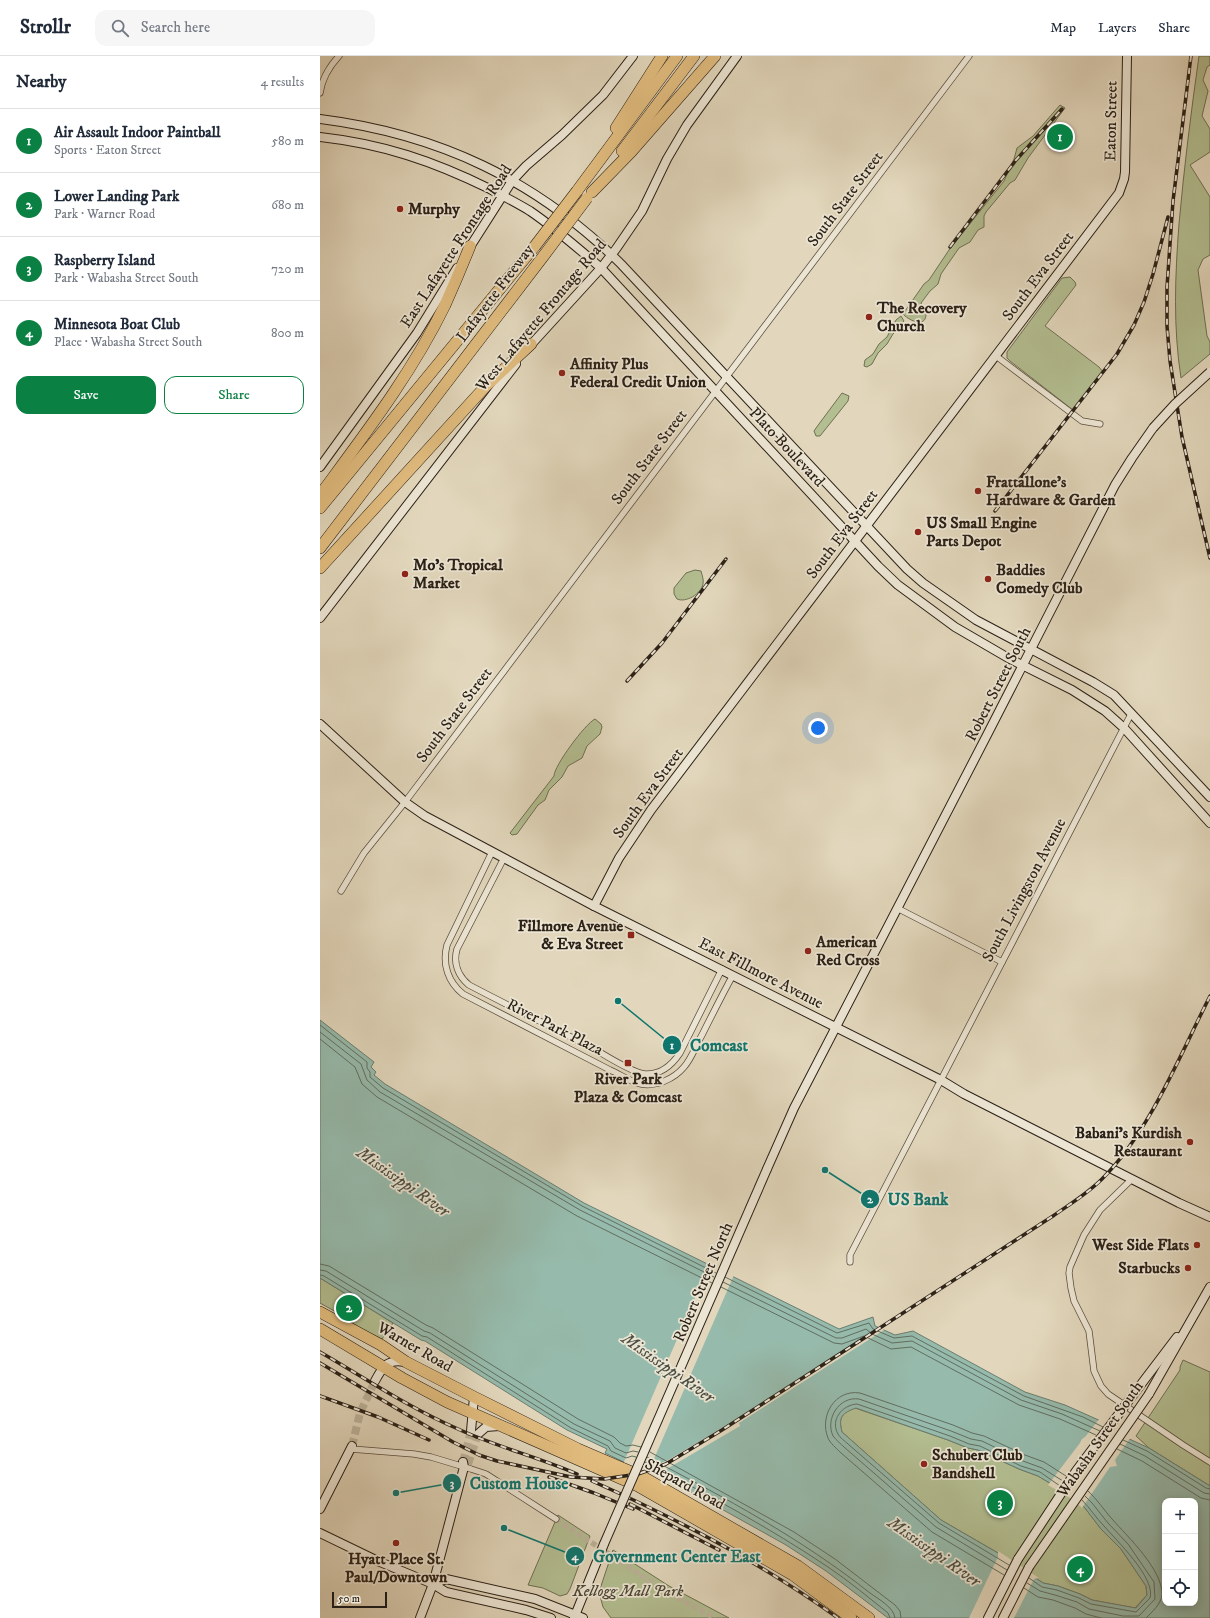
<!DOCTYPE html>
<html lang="en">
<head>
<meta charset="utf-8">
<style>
  :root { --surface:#fff; --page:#f6f6f7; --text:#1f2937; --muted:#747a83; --line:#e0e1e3; --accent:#0b8043 }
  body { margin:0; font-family:"IM FELL DW Pica",serif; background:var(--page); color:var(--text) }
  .controls { position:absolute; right:12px; bottom:12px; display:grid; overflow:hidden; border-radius:8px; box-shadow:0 2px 10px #0003 }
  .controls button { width:36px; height:36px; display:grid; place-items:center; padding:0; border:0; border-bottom:1px solid var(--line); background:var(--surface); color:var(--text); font:20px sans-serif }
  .scale { position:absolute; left:12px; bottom:10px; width:55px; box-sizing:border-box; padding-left:4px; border:2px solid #2b2117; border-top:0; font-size:11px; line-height:14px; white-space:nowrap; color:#2b2117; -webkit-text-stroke:3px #ece5d3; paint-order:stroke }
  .you { position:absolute; left:498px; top:672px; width:14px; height:14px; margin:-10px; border:3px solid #fff; border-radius:50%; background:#1a73e8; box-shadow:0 0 0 6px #1a73e833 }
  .badge { display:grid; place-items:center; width:26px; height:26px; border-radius:50%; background:var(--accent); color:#fff; font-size:13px; font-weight:700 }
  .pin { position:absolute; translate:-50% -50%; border:2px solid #fff; box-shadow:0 1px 4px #0006 }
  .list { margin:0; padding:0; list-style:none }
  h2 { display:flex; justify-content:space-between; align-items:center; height:52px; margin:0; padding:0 16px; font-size:17px }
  h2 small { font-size:13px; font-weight:400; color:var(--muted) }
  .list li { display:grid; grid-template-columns:26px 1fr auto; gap:12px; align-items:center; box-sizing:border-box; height:64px; padding:0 16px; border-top:1px solid var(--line) }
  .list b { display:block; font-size:15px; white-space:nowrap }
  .list p { margin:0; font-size:13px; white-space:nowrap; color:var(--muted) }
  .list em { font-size:13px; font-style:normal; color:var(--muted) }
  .actions { display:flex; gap:8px; padding:12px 16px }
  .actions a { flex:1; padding:9px 0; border:1px solid var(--accent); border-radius:12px; text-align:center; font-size:14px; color:var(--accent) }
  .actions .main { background:var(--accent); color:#fff }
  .icon { flex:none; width:22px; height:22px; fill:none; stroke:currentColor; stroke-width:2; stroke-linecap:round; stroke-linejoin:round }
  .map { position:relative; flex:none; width:890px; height:1562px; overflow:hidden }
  header { display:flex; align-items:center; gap:24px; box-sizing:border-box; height:56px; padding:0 20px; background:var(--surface); border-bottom:1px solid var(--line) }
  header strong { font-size:19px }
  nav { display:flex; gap:22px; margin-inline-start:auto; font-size:14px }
  .search { width:280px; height:36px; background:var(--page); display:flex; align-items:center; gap:10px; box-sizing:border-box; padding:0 14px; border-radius:12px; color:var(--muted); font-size:15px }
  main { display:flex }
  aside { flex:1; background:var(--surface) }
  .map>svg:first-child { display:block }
  .green { fill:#b3be91; stroke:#6f7054 }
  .water { fill:#96baab; stroke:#6b7d70; fill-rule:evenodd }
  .pier { fill:#e2d7bc }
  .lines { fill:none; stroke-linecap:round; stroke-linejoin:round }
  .shore { stroke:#606e61; stroke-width:1 }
  .street-tunnel { stroke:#bdb39b; stroke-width:5.5; stroke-dasharray:5.5 3; stroke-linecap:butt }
  .secondary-tunnel { stroke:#bdb39b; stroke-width:8; stroke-dasharray:8 4; stroke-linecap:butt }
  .street-casing { stroke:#594e40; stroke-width:7 }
  .secondary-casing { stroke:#2b2117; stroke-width:10 }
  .highway-casing { stroke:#2b2117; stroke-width:12 }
  .street { stroke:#ece5d3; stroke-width:5.5 }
  .secondary { stroke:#ece5d3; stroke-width:8 }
  .highway { stroke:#e1bc7e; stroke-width:11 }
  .rail-casing { stroke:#2b2117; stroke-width:3.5 }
  .rail { stroke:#ece5d3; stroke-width:2; stroke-dasharray:6; stroke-linecap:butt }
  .secondary-bridge-casing { stroke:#2b2117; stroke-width:10; stroke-linecap:butt }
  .highway-bridge-casing { stroke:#2b2117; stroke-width:12; stroke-linecap:butt }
  .secondary-bridge { stroke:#ece5d3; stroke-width:8 }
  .highway-bridge { stroke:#e1bc7e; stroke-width:11 }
  .poi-dot { fill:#8f2418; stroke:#ece5d3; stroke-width:1.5 }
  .labels { text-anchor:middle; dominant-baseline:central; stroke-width:3.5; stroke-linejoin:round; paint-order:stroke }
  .street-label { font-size:16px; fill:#2b2117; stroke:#ece5d3 }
  .poi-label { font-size:16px; font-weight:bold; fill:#2b2117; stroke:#ece5d3; text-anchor:start }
  .park-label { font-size:16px; font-style:italic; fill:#4d4836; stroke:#ece5d3 }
  .water-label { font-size:17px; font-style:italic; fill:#4b4f43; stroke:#ece5d3 }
  .leader { fill:none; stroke:#0f766e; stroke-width:1.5 }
  .callout-dot { fill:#0f766e; stroke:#ece5d3; stroke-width:1.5 }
  .mark-label { font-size:12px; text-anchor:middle; font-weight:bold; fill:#fff }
  .callout-label { font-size:17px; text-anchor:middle; font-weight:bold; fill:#0f766e; stroke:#ece5d3; stroke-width:3.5; stroke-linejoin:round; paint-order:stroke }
</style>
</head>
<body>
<header>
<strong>Strollr</strong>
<div class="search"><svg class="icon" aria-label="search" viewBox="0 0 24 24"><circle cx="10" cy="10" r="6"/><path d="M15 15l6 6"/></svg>Search here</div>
<nav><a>Map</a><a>Layers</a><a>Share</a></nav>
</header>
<main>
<aside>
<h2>Nearby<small>4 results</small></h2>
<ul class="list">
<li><span class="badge">1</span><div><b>Air Assault Indoor Paintball</b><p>Sports · Eaton Street</p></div><em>580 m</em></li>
<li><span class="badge">2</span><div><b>Lower Landing Park</b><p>Park · Warner Road</p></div><em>680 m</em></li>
<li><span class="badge">3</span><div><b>Raspberry Island</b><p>Park · Wabasha Street South</p></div><em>720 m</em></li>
<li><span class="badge">4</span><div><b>Minnesota Boat Club</b><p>Place · Wabasha Street South</p></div><em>800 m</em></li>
</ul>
<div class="actions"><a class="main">Save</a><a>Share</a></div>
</aside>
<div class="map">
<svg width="890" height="1562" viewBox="0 0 890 1562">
  <rect width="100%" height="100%" fill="#e2d7bc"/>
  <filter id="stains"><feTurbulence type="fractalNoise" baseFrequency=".005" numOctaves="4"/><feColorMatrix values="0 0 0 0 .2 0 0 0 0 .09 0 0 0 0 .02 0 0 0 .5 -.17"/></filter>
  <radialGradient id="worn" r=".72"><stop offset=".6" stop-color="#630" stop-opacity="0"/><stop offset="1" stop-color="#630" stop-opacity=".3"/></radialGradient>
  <g class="green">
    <path d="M 879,0 L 890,0 L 890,9 L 887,11 L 883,24 L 888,35 L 882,60 L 890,73 L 890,96 L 870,109 L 890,141 L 890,199 L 883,203 L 878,214 L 887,280 L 890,286 L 890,298 L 861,322 C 853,271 855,220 859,168 C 864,112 871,56 879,0 Z"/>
    <path d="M 740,49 L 745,52 L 708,102 L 695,124 L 690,127 L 666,156 L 664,160 L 664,171 L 658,174 L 650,186 L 639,192 L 621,218 L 618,228 L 610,235 L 601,247 C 602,251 606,255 606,259 C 605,273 587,263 583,258 L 604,228 L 609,224 L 629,194 L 684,125 L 694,103 L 697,92 L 713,80 Z"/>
    <polygon points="750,221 755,226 756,229 725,270 779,311 783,316 753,354 690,305 687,302 687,296 742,222"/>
    <polygon points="581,260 584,265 573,278 567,288 558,297 552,308 547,311 544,310 545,304 553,298 559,288 567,281 576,264"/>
    <polygon points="522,337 529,340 528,345 500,380 496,380 494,375 496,372"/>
    <path d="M 375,514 L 381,515 C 382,519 384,524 383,528 C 381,538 366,547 357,543 L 354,538 L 354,532 L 366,517 Z"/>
    <path d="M 275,663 L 281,668 L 282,671 L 280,678 L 267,690 L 262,702 L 248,710 L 242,721 L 229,734 L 225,744 L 218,749 L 197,778 L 192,779 L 190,777 L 234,720 C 234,710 265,668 275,663 Z"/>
    <polygon points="0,1222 73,1267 62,1283 39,1272 18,1257 0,1247"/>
    <polygon points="863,1304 890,1316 890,1430 829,1392 816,1380 860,1314 860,1311"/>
    <path d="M 535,1352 L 628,1384 L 648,1392 L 658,1394 L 699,1413 L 718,1420 L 753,1441 L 765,1452 L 781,1473 L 801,1493 L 826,1530 L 827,1539 L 815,1552 L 772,1544 L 760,1538 L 738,1530 L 723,1527 L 678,1497 L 621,1464 L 522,1376 C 518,1361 522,1357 535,1352 Z"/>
    <polygon points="238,1459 270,1480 250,1533 247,1538 240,1540 223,1532 208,1529"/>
    <polygon points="293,1494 349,1530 409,1562 291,1562 283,1551 279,1536"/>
  </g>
  <path class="water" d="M 0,964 L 54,1006 L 51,1011 L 56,1016 L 54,1019 L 65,1028 L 264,1147 L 519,1273 L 553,1261 L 555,1270 L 575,1279 L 593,1275 L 705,1336 L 745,1349 L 783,1366 L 805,1381 L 829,1392 L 890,1430 L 890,1562 L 568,1562 L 506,1515 L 466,1489 L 312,1403 L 310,1409 L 285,1397 L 287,1393 L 247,1374 L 105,1285 L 101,1284 L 0,1222 ZM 536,1352 L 628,1384 L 648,1392 L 658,1394 L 699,1413 L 718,1420 L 753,1441 L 765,1452 L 781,1473 L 801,1493 L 826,1530 L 827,1539 L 816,1552 L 772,1544 L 760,1538 L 738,1530 L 723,1527 L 678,1497 L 621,1464 L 522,1376 C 518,1361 522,1357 536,1352 ZM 845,1445 L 875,1445 L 875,1547 L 845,1547 Z"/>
  <g class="pier">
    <polygon points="390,1207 414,1219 330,1412 348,1404 416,1364 561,1270 564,1274 419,1367 420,1370 345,1414 344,1413 334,1417 313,1406 310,1411 303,1408"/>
    <polygon points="780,1362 811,1381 795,1404 797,1410 790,1411 762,1452 752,1443 728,1429 760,1387 762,1383 765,1381"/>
    <polygon points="678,1495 719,1522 714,1523 694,1562 649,1562 678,1501"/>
  </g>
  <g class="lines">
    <g class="shore">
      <polyline points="0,969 47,1006 47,1012 50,1016 50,1021 63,1032 262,1150 396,1217"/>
      <polyline points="0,976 41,1008 47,1024 60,1036 260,1154 394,1221"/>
      <polyline points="0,983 35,1011 42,1028 57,1041 257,1160 392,1227"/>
      <polyline points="0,1208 9,1210 106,1269 113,1272 258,1363 294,1381 300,1387 306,1390 313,1389 321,1391"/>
      <polyline points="0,1214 6,1215 104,1275 110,1277 254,1368 290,1385 295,1392 306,1397 313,1395 318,1396"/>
      <polyline points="0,1219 4,1220 102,1280 107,1281 251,1372 288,1390 291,1395 306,1402 312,1400 316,1401"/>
      <polyline points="405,1221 517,1277 549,1267 553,1273 574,1282 592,1280 704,1340 763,1361 783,1371"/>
      <polyline points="403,1226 516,1282 522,1282 546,1273 552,1278 572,1287 592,1285 701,1344 742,1358 780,1375"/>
      <polyline points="401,1231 514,1287 522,1288 544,1280 571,1293 591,1291 699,1349 740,1363 776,1379"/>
      <polyline points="803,1384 827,1395 886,1432 890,1433"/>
      <polyline points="800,1388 825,1400 884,1437 890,1438"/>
      <polyline points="797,1393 822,1405 881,1442 890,1444"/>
      <polyline points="330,1396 474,1476 515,1503 575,1549 580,1555 581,1562"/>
      <path d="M 327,1401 C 404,1441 482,1483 550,1537 C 558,1543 574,1551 575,1562"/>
      <path d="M 325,1406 C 387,1438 450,1472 508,1511 C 529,1525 548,1541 568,1557 L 570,1562"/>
      <path d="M 768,1435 C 777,1443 784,1454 792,1463 C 808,1481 843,1514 842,1539 C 841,1548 832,1556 826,1562"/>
      <path d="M 689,1509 L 619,1467 L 528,1388 C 525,1385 520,1382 518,1378 C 510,1364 522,1349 537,1348 L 630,1380 L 649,1388 L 660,1390 L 701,1410 L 720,1416 L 740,1430"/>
      <path d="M 687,1514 L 616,1471 L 524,1391 C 521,1388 516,1384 513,1380 C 505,1363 519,1340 539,1343 L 631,1375 L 651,1383 L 662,1385 L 703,1405 L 722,1412 L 743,1425"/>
      <path d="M 684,1519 L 612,1476 L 520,1396 C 516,1392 510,1387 508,1382 C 499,1360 515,1333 540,1337 L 633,1369 L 652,1377 L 664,1380 L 705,1399 L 724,1406 L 746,1420"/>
      <path d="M 709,1522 L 722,1531 L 737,1534 L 759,1542 L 771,1548 L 816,1556 L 830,1542 C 836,1522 796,1484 784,1470 C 776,1462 770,1452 762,1444"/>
      <polyline points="707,1527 720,1535 735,1539 757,1546 769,1553 803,1560 819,1560 835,1543 834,1526 808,1488 788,1467 772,1447 765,1440"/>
      <polyline points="704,1532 718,1541 733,1544 755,1552 766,1558 781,1562"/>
    </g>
    <polyline class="street-tunnel" points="236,1463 348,1537 395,1562"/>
    <g class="secondary-tunnel">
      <polyline points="32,1390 40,1357 55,1325"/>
      <polyline points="143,1406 151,1375"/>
      <polyline points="148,1408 158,1378"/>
    </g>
    <defs>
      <g id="street">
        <path d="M 0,37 C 2,22 9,11 19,0"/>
        <polyline points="676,300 762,365 780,368"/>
        <path d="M 172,796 L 127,889 C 122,908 128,926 143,938 L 290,1014 C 300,1018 310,1026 321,1028 C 336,1031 354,1023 364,1011 C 372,1002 376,989 382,979 C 392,959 402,939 413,919"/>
        <path d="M 184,802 L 137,893 C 133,907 138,920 149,929 C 191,951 234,972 276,994 C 288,1001 313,1017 325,1018 C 341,1019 352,1009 360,997 L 402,913"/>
        <polyline points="21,835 44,797 85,746 649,0"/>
        <polyline points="577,852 682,906"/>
        <polyline points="812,1123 780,1154 764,1179 750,1211 749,1217 751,1232 754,1245 769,1275 774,1315 781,1330 788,1338 863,1389 890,1406"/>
        <polyline points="530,1206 530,1199 811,658"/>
        <polyline points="31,1393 94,1398 111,1401 151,1413 166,1418 236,1463"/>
      </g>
      <g id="secondary">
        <path d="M 0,63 C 119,78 216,124 301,208 L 587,513 L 603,527 L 656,564 L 773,626 L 794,639 L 890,741"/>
        <path d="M 0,81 C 63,88 113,105 170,133 C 183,140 197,147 210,155 C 235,172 258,192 281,212 L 558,510 L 578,529 L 635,571 L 690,603 L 752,634 L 785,655 L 804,672 L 890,767"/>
        <polyline points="148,194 192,125 206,110 242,79 283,39 313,0"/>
        <polyline points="208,292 281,212 296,193 322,155 347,103 367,69 417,0"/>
        <polyline points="0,411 97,277 137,212"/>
        <polyline points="0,562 196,308"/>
        <polyline points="0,668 85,746 105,760 274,850 621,1024 644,1038 859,1147 890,1161"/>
        <polyline points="274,850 299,802 331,754 799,137 804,123 805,116 807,0"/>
        <polyline points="447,1113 474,1052 667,679 795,429 812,402 833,372"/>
        <path d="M 55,1325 C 63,1310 67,1303 85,1306"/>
        <polyline points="819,1331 857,1281"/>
        <polyline points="829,1338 890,1231"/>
        <polyline points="151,1375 154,1341"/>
        <polyline points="158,1378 166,1371 179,1370"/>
        <polyline points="0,1453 32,1390"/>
        <polyline points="0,1477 60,1506 113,1528 126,1536 206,1554 231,1562"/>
        <polyline points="113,1528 126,1523 215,1543 263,1562"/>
        <polyline points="100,1562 113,1528 144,1411 143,1406"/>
        <polyline points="254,1562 284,1488"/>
        <polyline points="668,1562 698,1503"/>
        <polyline points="683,1562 709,1511"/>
      </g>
      <g id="highway">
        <polyline points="296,72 342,0"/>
        <polyline points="302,95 374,0"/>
        <polyline points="257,135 357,0"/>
        <polyline points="272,136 311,96 395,0"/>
        <path d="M 0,439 C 45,378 92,317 125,249 C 134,229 142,210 150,190"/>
        <polyline points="0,452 215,190"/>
        <polyline points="0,492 225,198"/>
        <polyline points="0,512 165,331 211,288"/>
        <polyline points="0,1256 61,1289 86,1306 154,1341 258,1393 323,1421 478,1510 549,1562"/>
        <polyline points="0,1273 82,1322 127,1346 318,1430 473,1519 531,1562"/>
      </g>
    </defs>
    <use href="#street" class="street-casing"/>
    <use href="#secondary" class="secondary-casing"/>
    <use href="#highway" class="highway-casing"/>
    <use href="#street" class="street"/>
    <use href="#secondary" class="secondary"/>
    <use href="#highway" class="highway"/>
    <defs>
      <g id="rail">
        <polyline points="871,0 853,145 847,231 847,270 850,305 862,381 890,502"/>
        <polyline points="630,191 696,104 742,53"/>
        <polyline points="675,455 797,298 814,269 824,246 833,218 848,161"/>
        <polyline points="307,625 342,587 406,503"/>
        <path d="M 0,1296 C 45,1322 89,1352 138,1373 C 177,1391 218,1401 257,1418"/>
        <path d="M 0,1307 L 133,1386 L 159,1399 L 177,1405 L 251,1421 L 284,1423 L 318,1418 L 346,1408 L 402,1374 L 733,1160 C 750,1148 767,1138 782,1123 C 829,1077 860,999 890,940"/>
        <polyline points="0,1340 58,1361 109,1384"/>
        <polyline points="229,1421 274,1437 313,1453"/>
        <path d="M 272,1425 C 358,1463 441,1507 518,1562"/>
        <polyline points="310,1448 399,1494"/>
      </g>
    </defs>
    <use href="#rail" class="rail-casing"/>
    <use href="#rail" class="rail"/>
    <defs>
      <g id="secondary-bridge">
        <polyline points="833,372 855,348 890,316"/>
        <polyline points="284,1488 447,1113"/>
        <polyline points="698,1503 756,1415 819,1331"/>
        <polyline points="709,1511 829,1338"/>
      </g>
      <g id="highway-bridge">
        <polyline points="215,190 257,135"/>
        <polyline points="225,198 267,142"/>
      </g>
    </defs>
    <use href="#secondary-bridge" class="secondary-bridge-casing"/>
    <use href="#highway-bridge" class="highway-bridge-casing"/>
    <use href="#secondary-bridge" class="secondary-bridge"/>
    <use href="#highway-bridge" class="highway-bridge"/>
  </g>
  <g class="poi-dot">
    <circle cx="80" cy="153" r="4"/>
    <circle cx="549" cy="261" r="4"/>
    <circle cx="242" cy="317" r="4"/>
    <circle cx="658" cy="435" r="4"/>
    <circle cx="598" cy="476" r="4"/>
    <circle cx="85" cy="518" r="4"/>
    <circle cx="668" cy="523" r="4"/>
    <rect x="307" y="875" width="8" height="8" rx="2"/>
    <circle cx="488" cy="895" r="4"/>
    <rect x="304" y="1003" width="8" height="8" rx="2"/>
    <circle cx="870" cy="1086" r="4"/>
    <circle cx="877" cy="1189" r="4"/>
    <circle cx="868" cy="1212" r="4"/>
    <circle cx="604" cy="1408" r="4"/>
    <circle cx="76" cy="1487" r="4"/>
  </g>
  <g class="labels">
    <g class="street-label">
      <text transform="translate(791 65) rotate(-89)">Eaton Street</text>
      <text transform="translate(525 143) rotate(-53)">South State Street</text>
      <text transform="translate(136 190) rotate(-57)">East Lafayette Frontage Road</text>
      <text transform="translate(718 220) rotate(-53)">South Eva Street</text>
      <text transform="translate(175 237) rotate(-53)">Lafayette Freeway</text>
      <text transform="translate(221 259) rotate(-50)">West Lafayette Frontage Road</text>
      <text transform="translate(467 391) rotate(47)">Plato Boulevard</text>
      <text transform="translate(329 401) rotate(-53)">South State Street</text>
      <text transform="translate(522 478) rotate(-53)">South Eva Street</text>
      <text transform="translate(678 628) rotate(-63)">Robert Street South</text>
      <text transform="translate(134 659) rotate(-53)">South State Street</text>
      <text transform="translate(328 737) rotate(-54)">South Eva Street</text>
      <text transform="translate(704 834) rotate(-62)">South Livingston Avenue</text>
      <text transform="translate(441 917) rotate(27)">East Fillmore Avenue</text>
      <text transform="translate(235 971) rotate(27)">River Park Plaza</text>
      <text transform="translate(383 1226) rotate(-67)">Robert Street North</text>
      <text transform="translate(95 1291) rotate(30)">Warner Road</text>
      <text transform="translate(780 1383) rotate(-55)">Wabasha Street South</text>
      <text transform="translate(365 1428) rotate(29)">Shepard Road</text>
    </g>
    <g class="poi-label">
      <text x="88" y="153">Murphy</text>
      <text x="557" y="252">The Recovery<tspan x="557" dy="18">Church</tspan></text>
      <text x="250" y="308">Affinity Plus<tspan x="250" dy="18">Federal Credit Union</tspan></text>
      <text x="666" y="426">Frattallone’s<tspan x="666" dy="18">Hardware &amp; Garden</tspan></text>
      <text x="606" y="467">US Small Engine<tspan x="606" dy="18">Parts Depot</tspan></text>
      <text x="93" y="509">Mo's Tropical<tspan x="93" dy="18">Market</tspan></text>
      <text x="676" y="514">Baddies<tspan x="676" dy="18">Comedy Club</tspan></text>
      <text x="303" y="870" text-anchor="end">Fillmore Avenue<tspan x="303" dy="18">&amp; Eva Street</tspan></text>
      <text x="496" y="886">American<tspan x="496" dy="18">Red Cross</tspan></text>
      <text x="308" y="1023" text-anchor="middle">River Park<tspan x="308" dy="18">Plaza &amp; Comcast</tspan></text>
      <text x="862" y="1077" text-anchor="end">Babani's Kurdish<tspan x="862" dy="18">Restaurant</tspan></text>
      <text x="869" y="1189" text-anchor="end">West Side Flats</text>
      <text x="860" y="1212" text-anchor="end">Starbucks</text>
      <text x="612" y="1399">Schubert Club<tspan x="612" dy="18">Bandshell</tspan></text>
      <text x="76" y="1503" text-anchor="middle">Hyatt Place St.<tspan x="76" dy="18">Paul/Downtown</tspan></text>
    </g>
    <g class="park-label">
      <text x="308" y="1535">Kellogg Mall Park</text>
    </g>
    <g class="water-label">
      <text transform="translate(83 1126) rotate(35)">Mississippi River</text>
      <text transform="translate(348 1312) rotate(35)">Mississippi River</text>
      <text transform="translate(614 1496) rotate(35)">Mississippi River</text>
    </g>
  </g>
  <path class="leader" d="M298 945L352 989M505 1114L550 1143M76 1437L132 1427M184 1472L255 1500"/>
  <g class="callout-dot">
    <circle cx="298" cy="945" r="4"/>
    <circle cx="505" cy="1114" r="4"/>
    <circle cx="76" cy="1437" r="4"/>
    <circle cx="184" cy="1472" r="4"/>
    <circle cx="352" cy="989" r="10"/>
    <circle cx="550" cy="1143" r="10"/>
    <circle cx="132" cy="1427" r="10"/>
    <circle cx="255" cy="1500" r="10"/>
  </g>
  <g class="mark-label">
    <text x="352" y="993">1</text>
    <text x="550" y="1147">2</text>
    <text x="132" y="1431">3</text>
    <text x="255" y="1504">4</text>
  </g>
  <g class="callout-label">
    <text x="399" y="995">Comcast</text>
    <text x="598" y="1149">US Bank</text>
    <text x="199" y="1433">Custom House</text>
    <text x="357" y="1506">Government Center East</text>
  </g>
  <rect width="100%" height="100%" filter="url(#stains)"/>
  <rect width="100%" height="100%" fill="url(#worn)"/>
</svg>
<div class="controls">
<button>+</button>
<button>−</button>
<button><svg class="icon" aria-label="locate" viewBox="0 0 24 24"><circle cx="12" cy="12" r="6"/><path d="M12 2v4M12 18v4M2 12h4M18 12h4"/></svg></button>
</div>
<div class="scale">50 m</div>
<div class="you"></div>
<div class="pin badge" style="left:740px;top:81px">1</div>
<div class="pin badge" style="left:29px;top:1252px">2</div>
<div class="pin badge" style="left:680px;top:1447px">3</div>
<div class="pin badge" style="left:760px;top:1513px">4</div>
</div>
</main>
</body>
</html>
